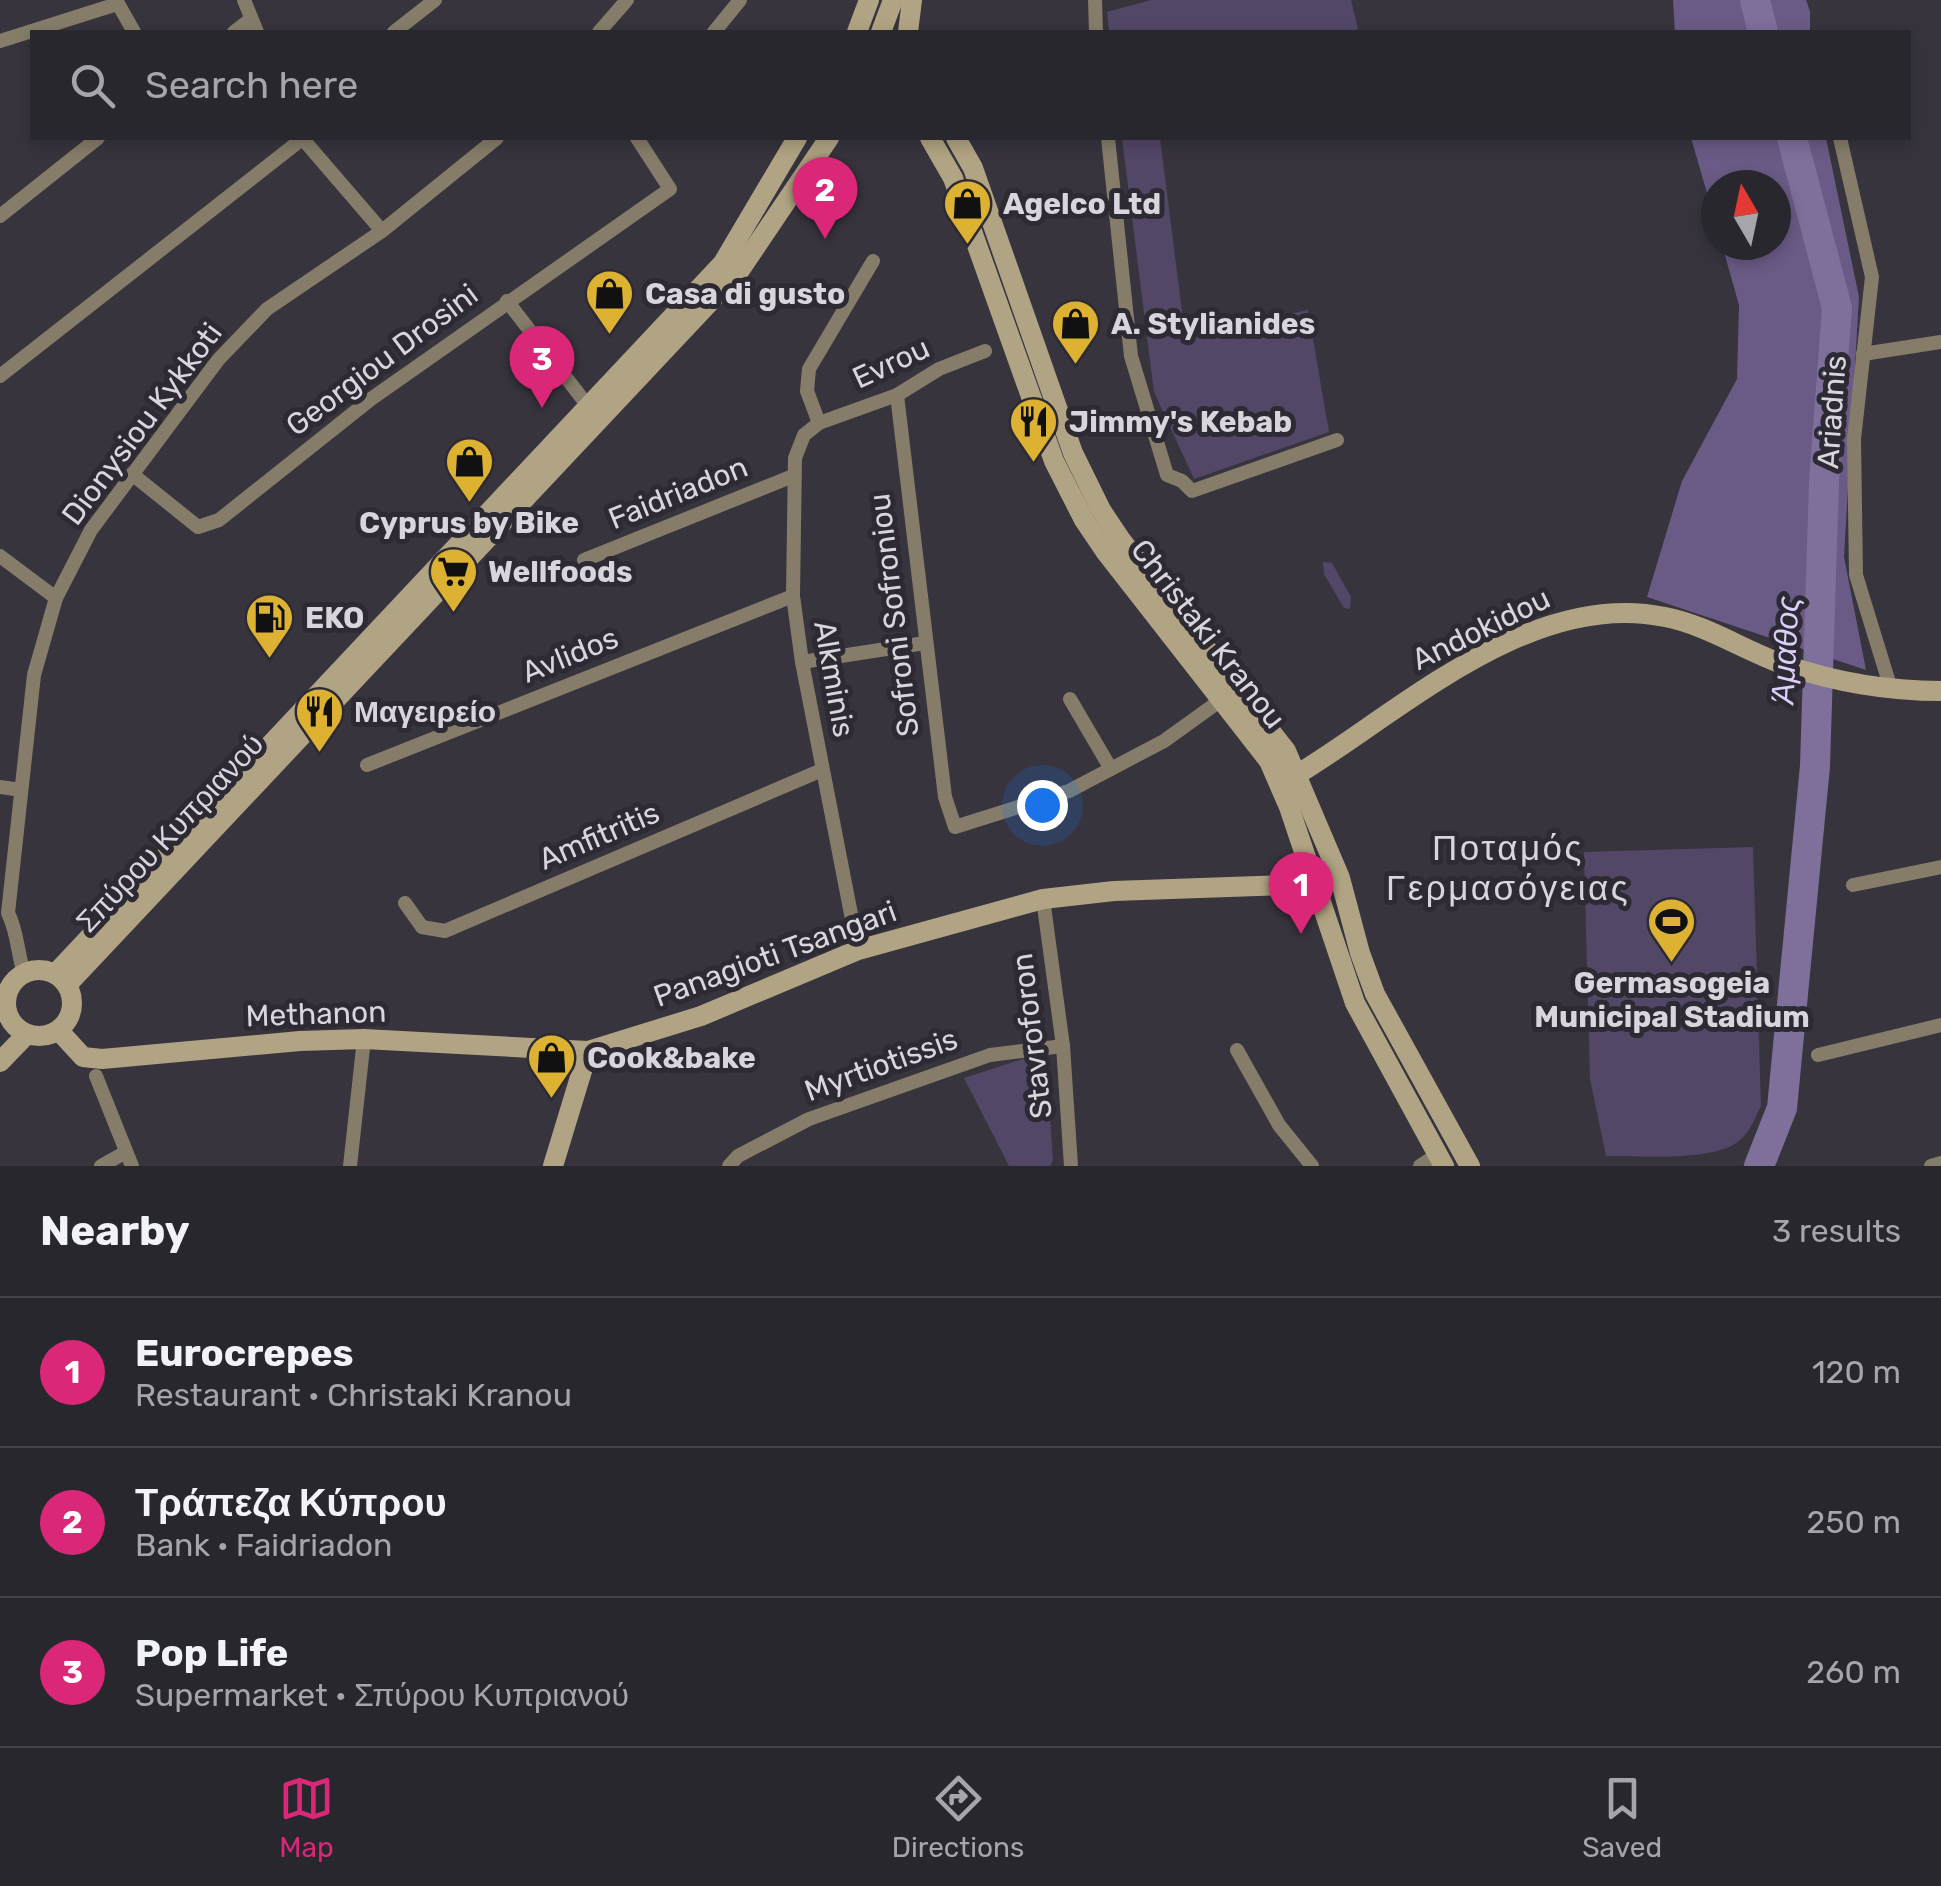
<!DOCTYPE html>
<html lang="en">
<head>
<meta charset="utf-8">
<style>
  :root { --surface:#29272e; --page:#312f36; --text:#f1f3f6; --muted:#a5a5aa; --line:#45444a; --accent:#db2777 }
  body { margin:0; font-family:Rubik,sans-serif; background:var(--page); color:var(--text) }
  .compass { position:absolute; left:1701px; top:170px; width:90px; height:90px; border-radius:50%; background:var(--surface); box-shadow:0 5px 15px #0003; rotate:351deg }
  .you { position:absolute; left:1042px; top:805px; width:35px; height:35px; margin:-25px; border:8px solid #fff; border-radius:50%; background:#1a73e8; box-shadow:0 0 0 15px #1a73e833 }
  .badge { display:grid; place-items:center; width:65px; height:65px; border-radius:50%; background:var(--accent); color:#fff; font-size:32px; font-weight:700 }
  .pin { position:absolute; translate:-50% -82px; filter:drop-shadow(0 2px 5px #0008) }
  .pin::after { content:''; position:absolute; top:52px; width:35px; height:30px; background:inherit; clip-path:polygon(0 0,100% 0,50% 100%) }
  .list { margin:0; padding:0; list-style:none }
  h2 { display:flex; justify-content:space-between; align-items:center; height:130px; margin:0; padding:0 40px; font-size:42px }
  h2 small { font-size:32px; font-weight:400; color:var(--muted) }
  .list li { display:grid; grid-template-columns:65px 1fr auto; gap:30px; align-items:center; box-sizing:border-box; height:150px; padding:0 40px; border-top:2px solid var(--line) }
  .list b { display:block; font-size:38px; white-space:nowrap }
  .list p { margin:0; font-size:32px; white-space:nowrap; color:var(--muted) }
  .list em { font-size:32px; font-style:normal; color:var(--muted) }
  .icon { flex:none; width:55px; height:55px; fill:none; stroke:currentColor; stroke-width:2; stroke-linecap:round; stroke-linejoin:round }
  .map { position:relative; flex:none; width:1941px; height:1166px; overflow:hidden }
  .search { position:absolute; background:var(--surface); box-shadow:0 5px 15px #0003; left:30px; right:30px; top:30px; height:110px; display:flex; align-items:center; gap:25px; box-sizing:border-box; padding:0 35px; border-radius:0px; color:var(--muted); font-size:38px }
  .sheet { height:580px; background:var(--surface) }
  nav { display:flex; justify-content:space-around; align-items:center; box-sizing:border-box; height:140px; border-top:2px solid var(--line); background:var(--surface); font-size:28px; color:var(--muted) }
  nav a { display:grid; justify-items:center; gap:5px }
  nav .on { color:var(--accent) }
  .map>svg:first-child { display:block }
  .green { fill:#524767 }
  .forest { fill:#6a5b86 }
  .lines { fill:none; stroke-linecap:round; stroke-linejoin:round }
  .river { stroke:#7e6f9b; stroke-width:30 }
  .street { stroke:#857d69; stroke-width:14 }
  .secondary { stroke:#b1a484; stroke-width:20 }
  .labels { text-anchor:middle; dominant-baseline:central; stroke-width:10; stroke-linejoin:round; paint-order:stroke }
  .poi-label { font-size:30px; font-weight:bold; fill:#d8d6dc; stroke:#2d2a34; text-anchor:start }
  .street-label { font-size:30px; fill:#d8d6dc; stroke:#2d2a34 }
  .water-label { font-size:32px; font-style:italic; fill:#dccff9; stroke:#2d2a34 }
  .quarter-label { font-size:35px; letter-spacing:2.5px; fill:#d8d6dc; stroke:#2d2a34 }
</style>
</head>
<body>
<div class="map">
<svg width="1941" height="1166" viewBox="0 0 1941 1166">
  <rect width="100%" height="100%" fill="#37343e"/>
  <g class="green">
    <polygon points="1151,0 1351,0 1358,29 1347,32 1109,32 1107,12"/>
    <polygon points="1122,138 1160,138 1185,335 1308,310 1329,432 1194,479 1154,392"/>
    <polygon points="1323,562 1332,563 1351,597 1350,609 1344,608 1324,574"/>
    <path d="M 1753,847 L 1761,1106 C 1755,1118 1750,1132 1740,1140 C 1714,1163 1640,1155 1606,1156 L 1590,1079 L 1584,852 Z"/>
    <polygon points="1029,1057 1047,1072 1053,1160 1050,1166 1009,1166 964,1078"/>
  </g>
  <g class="forest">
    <polygon points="1673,0 1806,0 1810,11 1810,32 1675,32"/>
    <polygon points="1691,138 1826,138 1859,297 1844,557 1866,670 1647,597 1682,481 1737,379 1739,305 1722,245 1776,245 1776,185 1716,185 1716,224"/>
  </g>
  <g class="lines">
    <g class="river">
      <polyline points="1755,0 1763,32"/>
      <polyline points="1759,1166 1782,1108 1815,766 1824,481 1837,308 1792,138"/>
    </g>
    <g class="street">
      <polyline points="116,0 134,32"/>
      <polyline points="244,0 257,32"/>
      <polyline points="1095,0 1096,32"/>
      <polyline points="234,32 251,19"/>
      <polyline points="394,32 435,0"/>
      <polyline points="599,32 627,0"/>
      <polyline points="714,32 740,0"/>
      <polyline points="0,41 117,4"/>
      <polyline points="302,138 382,231"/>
      <polyline points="1108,138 1131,356 1167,475 1182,481 1192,491 1337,440"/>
      <polyline points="1840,138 1872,277 1854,439 1856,575 1891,689"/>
      <polyline points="0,216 98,138"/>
      <polyline points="507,301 588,406"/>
      <polyline points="1863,354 1941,342"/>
      <polyline points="0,376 302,139"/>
      <polyline points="897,395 945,797 955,827 1069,791 1164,741 1221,700"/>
      <polyline points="819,423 807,391 809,369 873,261"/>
      <polyline points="132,474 198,527 219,520 371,399 670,189 637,138"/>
      <polyline points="0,556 56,598"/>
      <polyline points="584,560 793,476"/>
      <polyline points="802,662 925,643"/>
      <polyline points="1070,699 1111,769"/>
      <polyline points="367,765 793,596"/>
      <polyline points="0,787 21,790"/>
      <polyline points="1853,885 1941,867"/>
      <polyline points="1043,899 1063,1046 1071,1166"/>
      <polyline points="405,903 422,927 445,931 822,770"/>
      <polyline points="858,950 802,662 793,596 795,458 804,435 819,423 897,395 939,369 985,351"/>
      <path d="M 24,973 C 17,952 18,933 8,913 L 34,675 L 56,598 L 91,530 L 218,360 L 267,309 L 382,231 L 497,138"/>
      <polyline points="1237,1050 1279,1125 1312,1166"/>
      <polyline points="1818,1055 1941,1025"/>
      <polyline points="96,1076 132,1166"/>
      <polyline points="101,1166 126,1152"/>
      <polyline points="350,1166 364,1039"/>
      <polyline points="729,1166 738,1156 809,1119 990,1055 1063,1046"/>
      <polyline points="1420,1166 1437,1155"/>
      <polyline points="1931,1166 1941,1163"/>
    </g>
    <g class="secondary">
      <polyline points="857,32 869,0"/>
      <polyline points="881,32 893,0"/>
      <polyline points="908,32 912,0"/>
      <polyline points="930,138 953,178 1054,461 1084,520 1105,551 1269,761 1289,807 1355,1003 1444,1166"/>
      <polyline points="956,138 973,168 1073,453 1101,510 1121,540 1286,751 1340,878 1360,953 1375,994 1470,1166"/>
      <path d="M 1298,774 C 1403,710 1531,589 1665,617 C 1707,625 1745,651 1785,665 C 1835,682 1888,691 1941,691"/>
      <circle cx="39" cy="1003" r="33"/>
      <polyline points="55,974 723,263 797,138"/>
      <polyline points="68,984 740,270 829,138"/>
      <polyline points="59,1031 83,1057 102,1059 300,1041 364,1039 588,1051 701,1016 858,950 1043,899 1114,891 1315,884"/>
      <polyline points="0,1062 27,1034"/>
      <polyline points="553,1166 588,1051"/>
    </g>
  </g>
  <defs>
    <symbol id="shop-pin" viewBox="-11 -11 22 30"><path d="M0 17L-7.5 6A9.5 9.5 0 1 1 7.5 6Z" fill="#ddb233" stroke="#2d2a34"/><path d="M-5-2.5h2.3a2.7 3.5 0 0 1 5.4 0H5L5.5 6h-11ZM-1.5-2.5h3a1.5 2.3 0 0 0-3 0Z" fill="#111"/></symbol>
    <symbol id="restaurant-pin" viewBox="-11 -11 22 30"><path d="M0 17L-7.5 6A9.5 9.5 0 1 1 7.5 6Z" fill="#ddb233" stroke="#2d2a34"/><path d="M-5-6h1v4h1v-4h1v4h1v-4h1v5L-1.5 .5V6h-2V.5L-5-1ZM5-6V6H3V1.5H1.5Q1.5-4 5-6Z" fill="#111"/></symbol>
    <symbol id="supermarket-pin" viewBox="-11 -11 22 30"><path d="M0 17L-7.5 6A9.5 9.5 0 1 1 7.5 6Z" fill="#ddb233" stroke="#2d2a34"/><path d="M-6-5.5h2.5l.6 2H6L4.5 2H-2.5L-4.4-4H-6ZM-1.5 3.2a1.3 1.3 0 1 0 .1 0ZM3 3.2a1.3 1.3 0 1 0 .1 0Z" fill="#111"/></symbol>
    <symbol id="fuel-pin" viewBox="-11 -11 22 30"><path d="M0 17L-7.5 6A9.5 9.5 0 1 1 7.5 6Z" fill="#ddb233" stroke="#2d2a34"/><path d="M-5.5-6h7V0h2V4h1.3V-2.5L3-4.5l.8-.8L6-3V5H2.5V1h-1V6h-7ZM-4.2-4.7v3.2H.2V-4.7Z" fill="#111"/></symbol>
    <symbol id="stadium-pin" viewBox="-11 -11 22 30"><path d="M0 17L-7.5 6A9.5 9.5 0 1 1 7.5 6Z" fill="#ddb233" stroke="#2d2a34"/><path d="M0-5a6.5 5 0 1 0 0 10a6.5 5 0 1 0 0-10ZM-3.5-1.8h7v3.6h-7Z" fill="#111"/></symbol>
  </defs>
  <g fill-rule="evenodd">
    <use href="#shop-pin" x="940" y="176" width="55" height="75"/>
    <use href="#shop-pin" x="582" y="266" width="55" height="75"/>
    <use href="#shop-pin" x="1048" y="296" width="55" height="75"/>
    <use href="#restaurant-pin" x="1006" y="394" width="55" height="75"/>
    <use href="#shop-pin" x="442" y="434" width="55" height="75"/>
    <use href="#supermarket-pin" x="426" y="544" width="55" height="75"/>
    <use href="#fuel-pin" x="242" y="590" width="55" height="75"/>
    <use href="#restaurant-pin" x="292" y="684" width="55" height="75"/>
    <use href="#stadium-pin" x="1644" y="894" width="55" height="75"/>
    <use href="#shop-pin" x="524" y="1030" width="55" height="75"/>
  </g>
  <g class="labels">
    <g class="poi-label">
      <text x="1003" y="204">Agelco Ltd</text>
      <text x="645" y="294">Casa di gusto</text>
      <text x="1111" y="324">A. Stylianides</text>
      <text x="1069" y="422">Jimmy's Kebab</text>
      <text x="469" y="523" text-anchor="middle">Cyprus by Bike</text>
      <text x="488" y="572">Wellfoods</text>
      <text x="305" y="618">EKO</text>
      <text x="354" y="712">Μαγειρείο</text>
      <text x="1672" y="983" text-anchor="middle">Germasogeia<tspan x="1672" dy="34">Municipal Stadium</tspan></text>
      <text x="587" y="1058">Cook&amp;bake</text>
    </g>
    <g class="street-label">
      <text transform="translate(382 360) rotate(-37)">Georgiou Drosini</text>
      <text transform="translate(891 363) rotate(-25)">Evrou</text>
      <text transform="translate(1832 412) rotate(-86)">Ariadnis</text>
      <text transform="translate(142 424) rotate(-53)">Dionysiou Kykkoti</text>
      <text transform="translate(678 493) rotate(-22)">Faidriadon</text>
      <text transform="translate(894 615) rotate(-97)">Sofroni Sofroniou</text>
      <text transform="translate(1481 629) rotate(-26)">Andokidou</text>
      <text transform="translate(1208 634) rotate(52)">Christaki Kranou</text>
      <text transform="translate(570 655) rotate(-22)">Avlidos</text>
      <text transform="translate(834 679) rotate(80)">Alkminis</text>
      <text transform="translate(170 833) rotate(-47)">Σπύρου Κυπριανού</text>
      <text transform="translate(599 836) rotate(-23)">Amfitritis</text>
      <text transform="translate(775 954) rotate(-20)">Panagioti Tsangari</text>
      <text transform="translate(316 1014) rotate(-2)">Methanon</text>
      <text transform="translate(1032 1036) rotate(-97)">Stavroforon</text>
      <text transform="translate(881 1065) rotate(-20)">Myrtiotissis</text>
    </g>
    <g class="water-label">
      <text transform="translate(1785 650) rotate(-87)">Άμαθος</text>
    </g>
    <g class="quarter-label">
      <text x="1508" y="848">Ποταμός<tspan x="1508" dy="40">Γερμασόγειας</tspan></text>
    </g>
  </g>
</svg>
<svg class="compass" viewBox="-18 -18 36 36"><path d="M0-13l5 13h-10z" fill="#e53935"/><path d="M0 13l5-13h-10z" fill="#a5a5aa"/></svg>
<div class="you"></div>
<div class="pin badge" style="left:1301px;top:934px">1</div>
<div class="pin badge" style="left:825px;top:239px">2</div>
<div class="pin badge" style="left:542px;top:408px">3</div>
<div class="search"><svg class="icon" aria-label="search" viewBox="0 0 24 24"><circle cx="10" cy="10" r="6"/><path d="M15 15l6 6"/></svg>Search here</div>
</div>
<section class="sheet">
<h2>Nearby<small>3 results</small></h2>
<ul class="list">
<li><span class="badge">1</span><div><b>Eurocrepes</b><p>Restaurant · Christaki Kranou</p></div><em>120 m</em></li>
<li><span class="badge">2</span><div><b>Τράπεζα Κύπρου</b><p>Bank · Faidriadon</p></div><em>250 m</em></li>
<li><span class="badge">3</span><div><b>Pop Life</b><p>Supermarket · Σπύρου Κυπριανού</p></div><em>260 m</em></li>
</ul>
</section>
<nav>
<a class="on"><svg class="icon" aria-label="map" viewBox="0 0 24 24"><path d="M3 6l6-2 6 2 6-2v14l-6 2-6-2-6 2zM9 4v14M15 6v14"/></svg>Map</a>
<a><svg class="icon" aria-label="directions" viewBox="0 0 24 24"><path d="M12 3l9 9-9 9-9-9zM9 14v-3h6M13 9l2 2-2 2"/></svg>Directions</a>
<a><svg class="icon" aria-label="saved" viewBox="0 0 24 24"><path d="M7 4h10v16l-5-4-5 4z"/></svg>Saved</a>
</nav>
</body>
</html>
